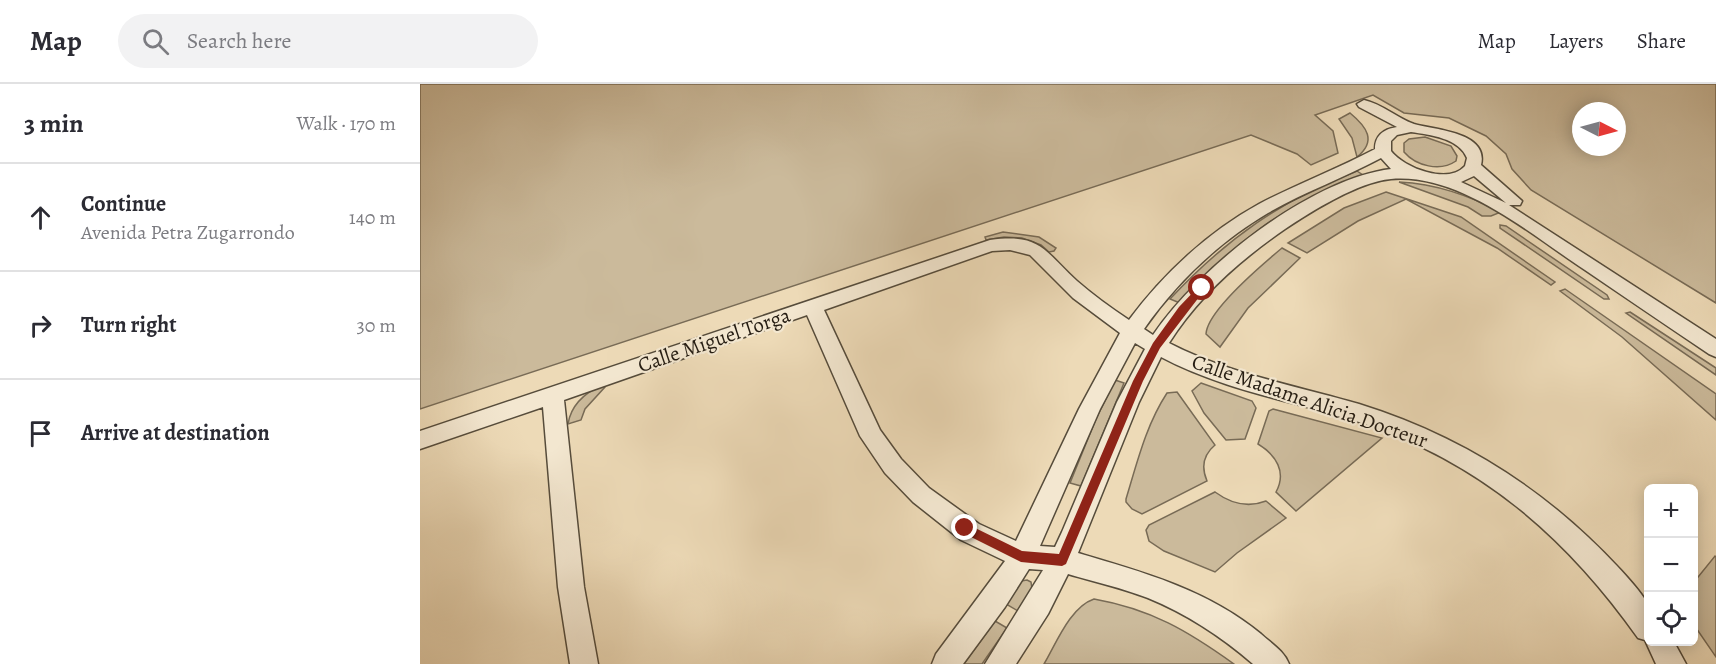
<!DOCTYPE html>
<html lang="en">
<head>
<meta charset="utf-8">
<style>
  :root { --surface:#fff; --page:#f2f2f3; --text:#2b2b33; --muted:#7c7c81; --line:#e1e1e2 }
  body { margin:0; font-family:Alegreya,serif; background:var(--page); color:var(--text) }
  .controls { position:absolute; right:18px; bottom:18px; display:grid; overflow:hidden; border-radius:9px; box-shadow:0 3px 15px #0003 }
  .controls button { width:54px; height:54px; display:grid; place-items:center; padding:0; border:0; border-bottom:2px solid var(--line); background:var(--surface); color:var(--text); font:30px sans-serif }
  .compass { position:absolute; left:1152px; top:18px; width:54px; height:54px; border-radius:50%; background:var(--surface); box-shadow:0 3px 15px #0003; rotate:96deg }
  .stop { position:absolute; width:18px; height:18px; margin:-14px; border:4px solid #8f2418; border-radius:50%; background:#fff }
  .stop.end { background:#8f2418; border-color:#fff; box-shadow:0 2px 6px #0008 }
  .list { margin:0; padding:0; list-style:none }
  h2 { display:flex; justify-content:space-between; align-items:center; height:78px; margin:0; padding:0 24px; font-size:26px }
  h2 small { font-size:20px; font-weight:400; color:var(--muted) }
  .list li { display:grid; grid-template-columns:39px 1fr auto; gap:18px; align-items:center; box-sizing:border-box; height:108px; padding:0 24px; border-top:2px solid var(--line) }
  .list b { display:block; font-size:22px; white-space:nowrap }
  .list p { margin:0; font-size:20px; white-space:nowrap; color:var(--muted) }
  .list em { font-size:20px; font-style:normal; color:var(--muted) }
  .icon { flex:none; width:33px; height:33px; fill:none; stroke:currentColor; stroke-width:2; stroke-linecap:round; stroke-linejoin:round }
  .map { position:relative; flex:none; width:1296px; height:580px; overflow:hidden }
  header { display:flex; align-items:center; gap:36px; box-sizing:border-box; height:84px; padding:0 30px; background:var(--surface); border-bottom:2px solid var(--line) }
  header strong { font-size:28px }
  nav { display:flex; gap:33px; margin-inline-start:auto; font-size:21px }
  .search { width:420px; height:54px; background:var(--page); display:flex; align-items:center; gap:15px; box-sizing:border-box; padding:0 21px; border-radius:33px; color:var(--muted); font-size:22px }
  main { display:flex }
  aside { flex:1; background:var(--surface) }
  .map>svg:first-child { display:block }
  .green { fill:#cbba9b; stroke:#786b56; stroke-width:1.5; fill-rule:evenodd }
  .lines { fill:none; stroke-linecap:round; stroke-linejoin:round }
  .minor-casing { stroke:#564c3b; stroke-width:3 }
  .minor { fill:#f3e7d0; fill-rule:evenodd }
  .route { fill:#8f2418 }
  .labels { text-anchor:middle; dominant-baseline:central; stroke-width:4.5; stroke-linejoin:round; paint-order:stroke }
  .street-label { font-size:21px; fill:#241c12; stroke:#f3e7d0 }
</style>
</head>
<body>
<header>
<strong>Map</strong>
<div class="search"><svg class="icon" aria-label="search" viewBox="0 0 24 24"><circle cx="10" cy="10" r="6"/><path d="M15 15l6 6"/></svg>Search here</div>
<nav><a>Map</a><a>Layers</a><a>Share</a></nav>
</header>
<main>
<aside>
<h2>3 min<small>Walk · 170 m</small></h2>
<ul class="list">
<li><svg class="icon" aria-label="ahead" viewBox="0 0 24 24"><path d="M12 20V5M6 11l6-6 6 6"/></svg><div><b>Continue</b><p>Avenida Petra Zugarrondo</p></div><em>140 m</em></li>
<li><svg class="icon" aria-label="right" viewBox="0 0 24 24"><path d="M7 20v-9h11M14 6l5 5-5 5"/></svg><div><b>Turn right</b></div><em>30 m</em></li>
<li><svg class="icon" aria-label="arrive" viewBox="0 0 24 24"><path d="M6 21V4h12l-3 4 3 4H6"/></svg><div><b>Arrive at destination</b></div></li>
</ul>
</aside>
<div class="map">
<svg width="1296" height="580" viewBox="0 0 1296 580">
  <rect width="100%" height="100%" fill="#eddab7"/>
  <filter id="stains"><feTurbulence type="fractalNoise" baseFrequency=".00333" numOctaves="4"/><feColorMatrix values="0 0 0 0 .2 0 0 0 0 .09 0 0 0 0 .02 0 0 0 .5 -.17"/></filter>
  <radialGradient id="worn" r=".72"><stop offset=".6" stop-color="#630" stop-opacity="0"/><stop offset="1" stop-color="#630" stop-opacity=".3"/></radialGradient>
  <g class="green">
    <path d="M 0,0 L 1296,0 L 1296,219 L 1111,106 L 1092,85 L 1086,70 L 1066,52 L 1029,34 L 984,29 L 953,11 L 895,31 L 913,47 L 918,69 L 891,81 L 877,70 L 831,51 L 0,325 ZM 1161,27 L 1197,27 L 1197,63 L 1161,63 Z"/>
    <path d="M 930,29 C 947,43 957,57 937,73 L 932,54 L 919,35 Z"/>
    <path d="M 1005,53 L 1031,62 L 1037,72 L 1036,77 C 1020,88 996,82 984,68 L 984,59 L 989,55 Z"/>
    <path d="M 937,87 L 943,91 C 871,116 809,162 760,219 L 750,215 C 805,156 862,115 937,87 Z"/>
    <path d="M 979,98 C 1017,100 1047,111 1081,128 L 1071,132 L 1062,132 L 1048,123 Z"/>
    <polygon points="966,108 1041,133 1135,198 1131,201 1077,164 986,115 938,137 887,169 868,159 924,124"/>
    <polygon points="1080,141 1086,142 1187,211 1189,215 1184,215 1080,144"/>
    <polygon points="583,148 619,153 636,164 634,167 629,168 621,161 602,154 584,153 566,156 565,153"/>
    <path d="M 862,164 L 880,174 L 828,224 L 800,263 L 786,250 C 787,227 844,179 862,164 Z"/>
    <polygon points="1145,205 1296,310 1296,336 1202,253 1140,207"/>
    <polygon points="1210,228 1296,284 1296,291 1206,229"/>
    <polygon points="695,296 704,299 661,402 650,399 676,335"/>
    <polygon points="781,299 832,317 836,324 825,355 806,356 784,329 772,307"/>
    <path d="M 184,300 L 185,303 L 165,325 L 161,336 L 148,340 C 151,320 166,308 184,300 Z"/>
    <path d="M 757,308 L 795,361 C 783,371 781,383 787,397 L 722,430 L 712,425 L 706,418 L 706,415 C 717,379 726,341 747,309 Z"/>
    <path d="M 853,325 L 962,354 L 876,427 L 856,408 C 867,388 856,371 838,360 L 849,327 Z"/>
    <path d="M 795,408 C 810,419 828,424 846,417 L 866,434 L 817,469 L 795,488 L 744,467 L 729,457 L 726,446 L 729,441 Z"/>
    <polygon points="1295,472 1296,473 1296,573 1274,541 1274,498"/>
    <polygon points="607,496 611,498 612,505 598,527 586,520 601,497"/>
    <path d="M 674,515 C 731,525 768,547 814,580 L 624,580 C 636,560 650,523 674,515 Z"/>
    <polygon points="575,537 587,544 562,580 544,580"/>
  </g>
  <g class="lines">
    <defs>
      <path id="minor" d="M 944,16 C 962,20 977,34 994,40 C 1015,46 1069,48 1061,81 L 1102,117 L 1100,121 L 1089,121 L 1296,255 L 1296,273 L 1289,270 C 1247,242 1206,214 1165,186 C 1110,150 1040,89 971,95 C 938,98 892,127 865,145 C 820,176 778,213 749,259 C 809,290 874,301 939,320 C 1026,347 1102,391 1168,453 C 1183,467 1221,505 1228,521 C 1232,530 1228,547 1228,558 L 1254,558 L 1266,580 L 1236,580 L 1225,556 L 1218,554 C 1146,452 1059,377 939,338 C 873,317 803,306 741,273 L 719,318 L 658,469 C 723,488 788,506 841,550 C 852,560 864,567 869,580 L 833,580 C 802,553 767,530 728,514 C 702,504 675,498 648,490 L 628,530 L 596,580 L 565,580 L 623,486 L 609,485 L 585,523 L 543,580 L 512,580 L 516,570 L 585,477 L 541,456 L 493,418 L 465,389 L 440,352 L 387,231 L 144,316 L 164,503 L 178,580 L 150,580 L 138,503 L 123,323 L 0,365 L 0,347 L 570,156 C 621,149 624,167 657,197 C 673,211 691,224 709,236 C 743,190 788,148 839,120 C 877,100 917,85 955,65 C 955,51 964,45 977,43 L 939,23 L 937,20 ZM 991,48 C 1010,51 1039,54 1047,74 L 1045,82 C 1028,101 984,84 971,67 L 971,57 L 977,51 ZM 961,74 L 971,85 C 890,95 778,184 733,251 L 724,245 C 756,199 799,158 848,129 C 884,108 924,94 961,74 ZM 1054,92 L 1086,119 L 1041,98 ZM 590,166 L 610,171 L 653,214 L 700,249 L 659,325 L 596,457 L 559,440 L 509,404 L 481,375 L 460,346 L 404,226 L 572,167 ZM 715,259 L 725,265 L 697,318 L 642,448 L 635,463 L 620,462 L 680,325 Z"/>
    </defs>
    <use href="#minor" class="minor-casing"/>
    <use href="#minor" class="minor"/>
  </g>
  <polygon class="route" points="779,202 786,204 740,264 723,297 646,480 642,482 601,478 541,448 539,444 545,439 602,467 639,470 713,297 733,259 759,223"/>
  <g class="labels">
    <g class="street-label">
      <text transform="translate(294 256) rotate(-19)">Calle Miguel Torga</text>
      <text transform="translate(890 317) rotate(19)">Calle Madame Alicia Docteur</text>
    </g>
  </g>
  <rect width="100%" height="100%" filter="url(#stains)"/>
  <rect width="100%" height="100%" fill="url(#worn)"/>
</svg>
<div class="controls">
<button>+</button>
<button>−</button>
<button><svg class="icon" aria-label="locate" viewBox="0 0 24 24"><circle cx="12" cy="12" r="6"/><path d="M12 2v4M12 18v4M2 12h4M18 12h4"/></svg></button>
</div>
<svg class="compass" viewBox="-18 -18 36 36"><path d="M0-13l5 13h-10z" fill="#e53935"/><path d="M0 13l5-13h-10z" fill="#7c7c81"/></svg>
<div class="stop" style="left:782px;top:204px"></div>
<div class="stop end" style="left:545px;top:444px"></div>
</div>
</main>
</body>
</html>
